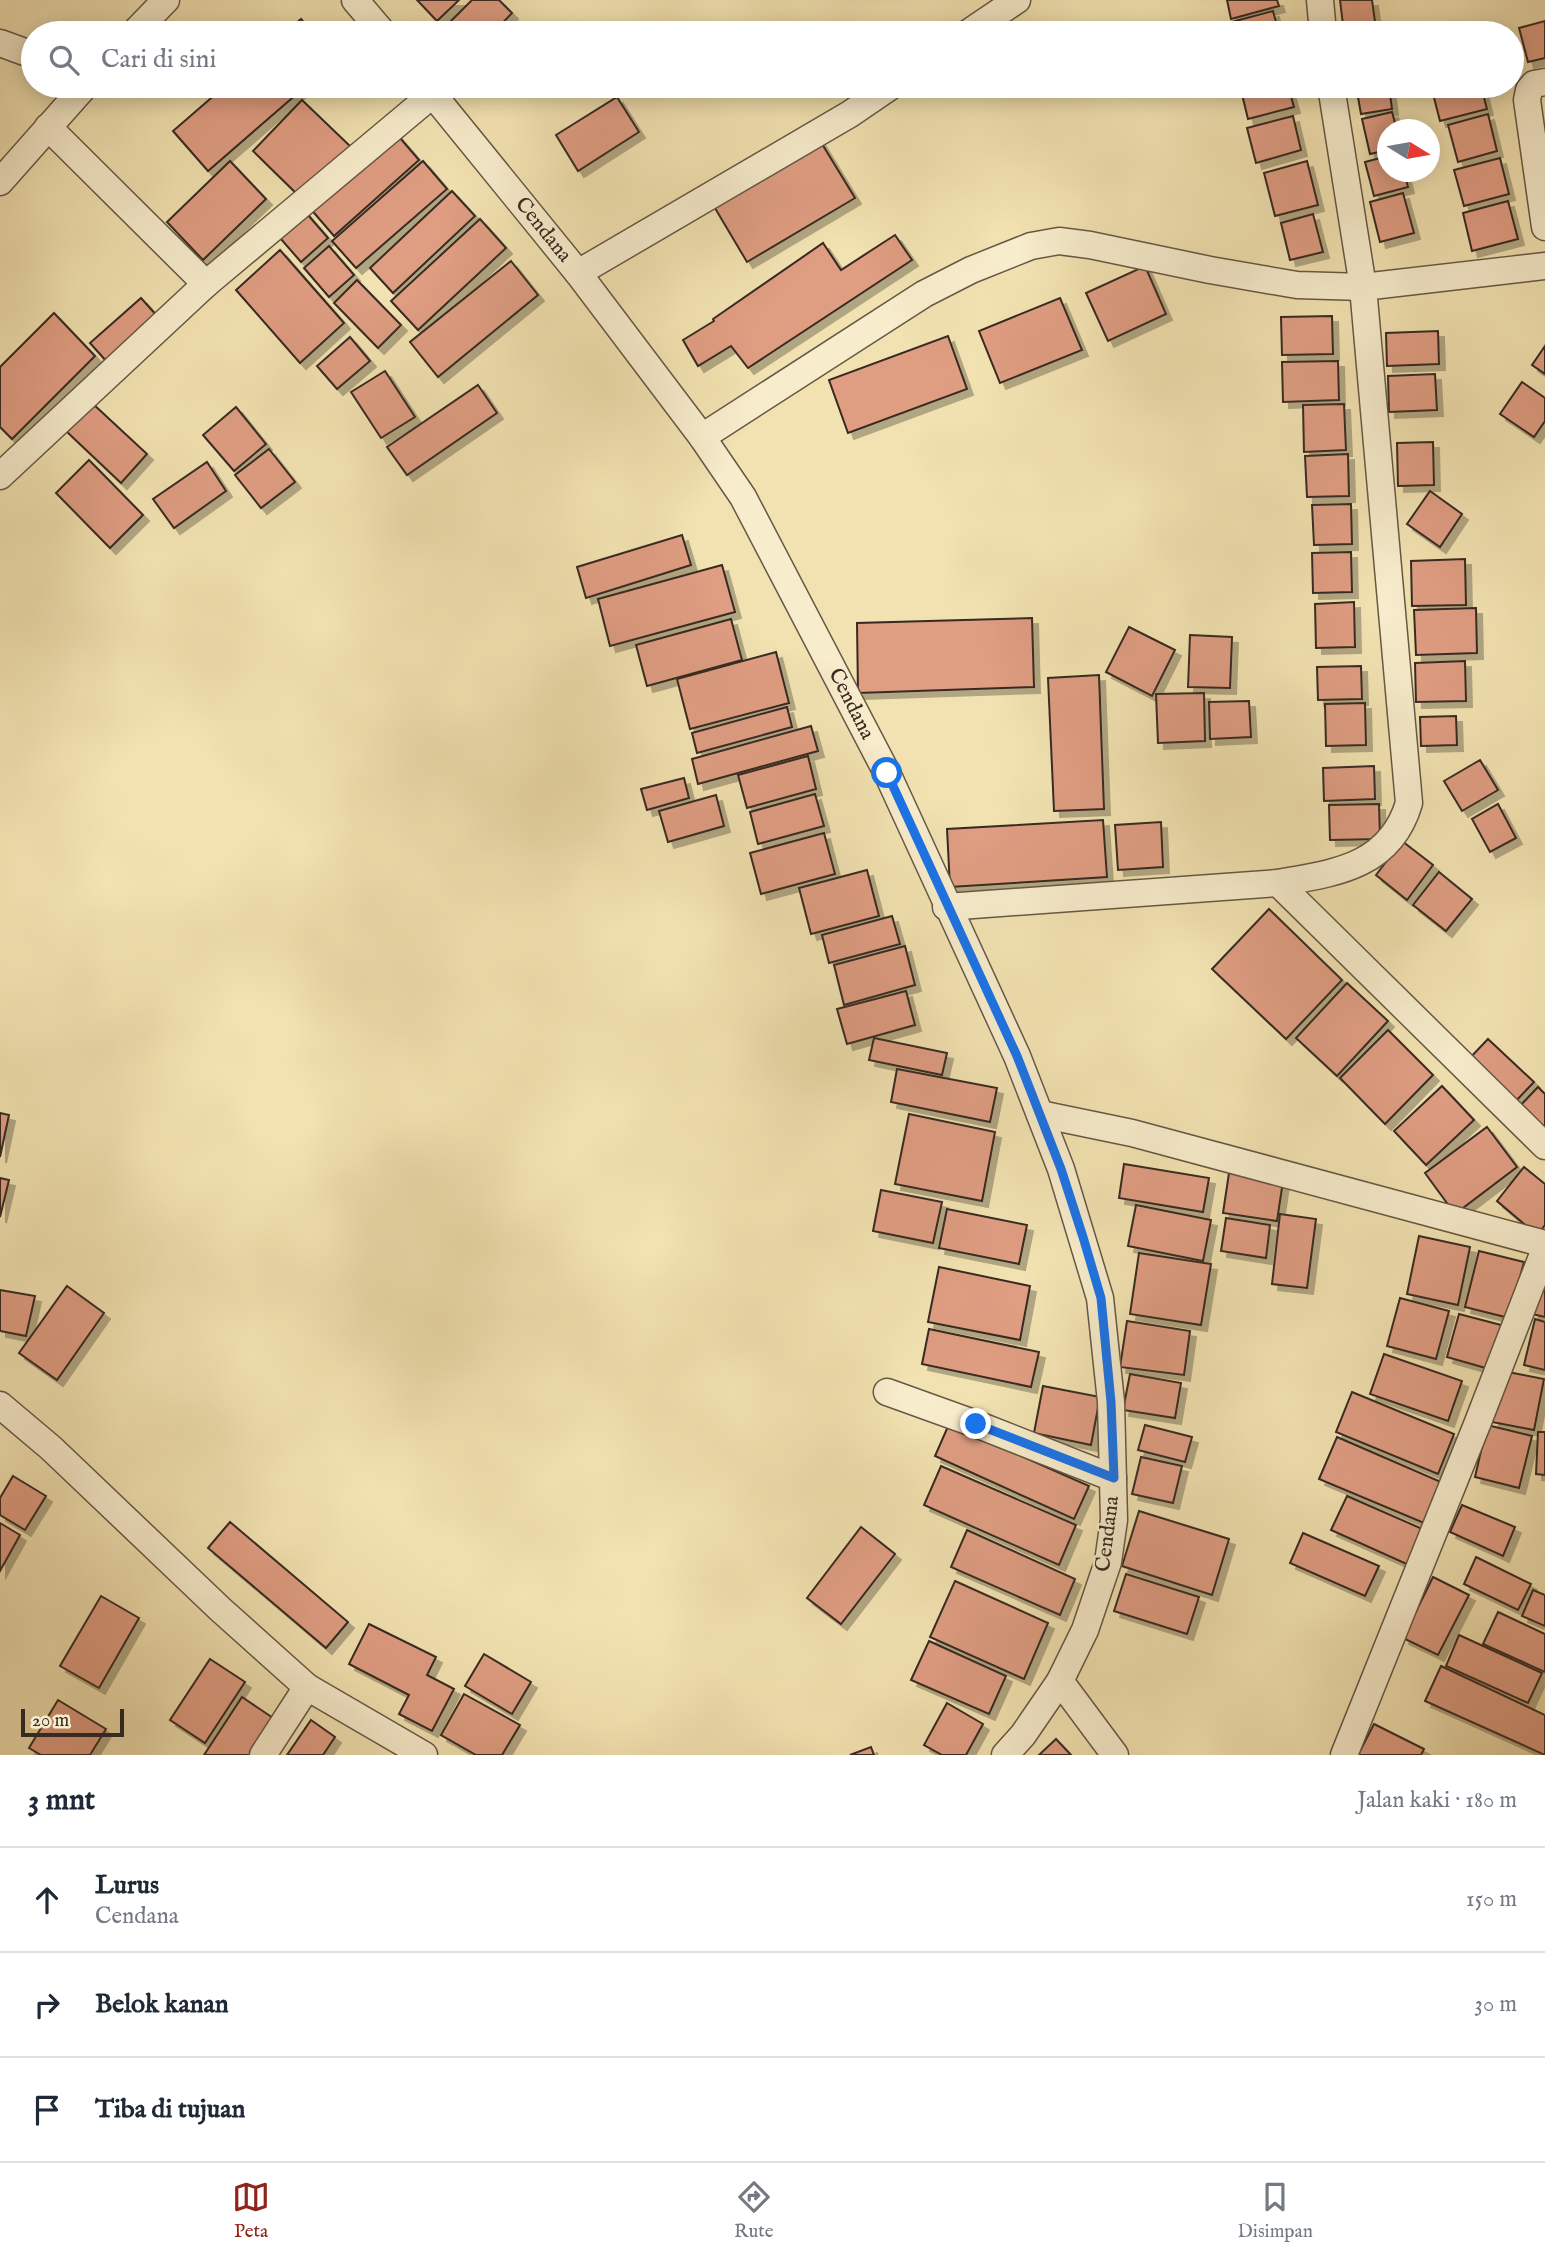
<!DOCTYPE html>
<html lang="id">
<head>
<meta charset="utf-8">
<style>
  :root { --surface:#fff; --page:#f6f6f7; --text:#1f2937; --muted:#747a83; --line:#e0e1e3; --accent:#8f2418 }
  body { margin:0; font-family:"IM FELL English",serif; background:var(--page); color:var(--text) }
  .compass { position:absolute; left:1377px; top:119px; width:63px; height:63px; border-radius:50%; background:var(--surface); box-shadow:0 4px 18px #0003; rotate:101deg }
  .scale { position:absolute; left:21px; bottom:18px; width:103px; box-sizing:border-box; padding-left:7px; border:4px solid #372a21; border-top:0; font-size:19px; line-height:24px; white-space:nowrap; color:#372a21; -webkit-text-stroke:5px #f7eccc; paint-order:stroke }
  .stop { position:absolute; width:21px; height:21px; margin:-16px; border:5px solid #1a73e8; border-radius:50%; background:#fff }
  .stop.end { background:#1a73e8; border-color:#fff; box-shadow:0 2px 7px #0008 }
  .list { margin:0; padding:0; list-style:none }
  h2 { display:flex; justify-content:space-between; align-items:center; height:91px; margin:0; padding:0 28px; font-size:30px }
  h2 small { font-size:23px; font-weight:400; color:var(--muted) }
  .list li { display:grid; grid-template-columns:46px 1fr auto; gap:21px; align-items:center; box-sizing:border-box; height:105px; padding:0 28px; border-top:2px solid var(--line) }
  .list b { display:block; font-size:26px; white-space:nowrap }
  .list p { margin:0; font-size:23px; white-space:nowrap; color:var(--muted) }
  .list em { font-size:23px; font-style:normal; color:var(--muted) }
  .icon { flex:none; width:38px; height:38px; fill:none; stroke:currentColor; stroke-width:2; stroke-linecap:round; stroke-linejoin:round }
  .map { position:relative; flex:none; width:1545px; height:1755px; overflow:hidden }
  .search { position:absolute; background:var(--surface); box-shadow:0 4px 18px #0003; left:21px; right:21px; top:21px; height:77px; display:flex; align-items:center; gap:18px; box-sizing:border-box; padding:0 24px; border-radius:38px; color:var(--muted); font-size:26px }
  .sheet { height:406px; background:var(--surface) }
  nav { display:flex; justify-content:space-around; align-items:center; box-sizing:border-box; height:98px; border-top:2px solid var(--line); background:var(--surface); font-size:19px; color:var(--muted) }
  nav a { display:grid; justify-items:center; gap:4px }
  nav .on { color:var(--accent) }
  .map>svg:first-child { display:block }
  .building { fill:#df9d82; stroke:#372a21; stroke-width:2; filter:url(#shadow) }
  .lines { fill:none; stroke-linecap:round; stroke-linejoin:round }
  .street-casing { stroke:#665845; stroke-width:29 }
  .street { stroke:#f7eccc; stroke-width:26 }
  .route { stroke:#1a73e8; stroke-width:9 }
  .labels { text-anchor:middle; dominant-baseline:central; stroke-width:5; stroke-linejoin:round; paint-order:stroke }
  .street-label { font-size:21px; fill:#372a21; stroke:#f7eccc }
</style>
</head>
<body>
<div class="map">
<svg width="1545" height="1755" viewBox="0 0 1545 1755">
  <defs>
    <filter id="shadow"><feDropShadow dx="6" dy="6" stdDeviation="0" flood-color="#0004"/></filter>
  </defs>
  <rect width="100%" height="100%" fill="#f2e2b1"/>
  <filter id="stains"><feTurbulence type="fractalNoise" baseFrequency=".00286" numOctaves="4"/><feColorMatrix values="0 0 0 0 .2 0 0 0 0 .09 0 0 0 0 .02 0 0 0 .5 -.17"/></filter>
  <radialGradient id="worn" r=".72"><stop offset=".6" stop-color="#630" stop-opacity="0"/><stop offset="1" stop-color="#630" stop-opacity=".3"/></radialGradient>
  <g class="building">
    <polygon points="417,0 459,0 437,21"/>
    <polygon points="472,0 499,0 512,13 493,33 439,33"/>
    <polygon points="1227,0 1277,0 1279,6 1231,19"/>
    <polygon points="1340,0 1372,0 1376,29 1344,33"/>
    <polygon points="1273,11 1279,33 1231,33 1228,23"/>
    <polygon points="301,19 313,33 285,33"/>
    <polygon points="1545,21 1545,58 1528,62 1519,28"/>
    <polygon points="225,86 306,86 208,171 173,131"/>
    <polygon points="1240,86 1288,86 1294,107 1248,119"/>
    <polygon points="1356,86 1389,86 1392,109 1361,114"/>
    <polygon points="1448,86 1481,86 1487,109 1440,121 1432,90"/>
    <polygon points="617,97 639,132 578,171 556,135"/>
    <polygon points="302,100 352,148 302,199 253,151"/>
    <polygon points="1392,112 1397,130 1388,130 1388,150 1370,154 1362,119"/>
    <polygon points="1488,114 1497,151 1458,162 1448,125"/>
    <polygon points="1293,116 1301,150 1256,163 1247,128"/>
    <polygon points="394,131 419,160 334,236 309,207"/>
    <polygon points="819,139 855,198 747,262 712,203"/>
    <polygon points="1388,156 1388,172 1404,172 1408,187 1374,196 1365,162"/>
    <polygon points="1500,158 1509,194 1464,206 1454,170"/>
    <polygon points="230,161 266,199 203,260 167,222"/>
    <polygon points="423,161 447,189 356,268 332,241"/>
    <polygon points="1307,161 1318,205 1275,216 1264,173"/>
    <polygon points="452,191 475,216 393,293 370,268"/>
    <polygon points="1403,193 1414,233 1380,242 1370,202"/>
    <polygon points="1508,201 1518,239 1472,251 1463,213"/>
    <polygon points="301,207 328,238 301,262 274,231"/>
    <polygon points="1313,214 1323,252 1290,260 1281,223"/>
    <polygon points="480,219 506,248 418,330 391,301"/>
    <polygon points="895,235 912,260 748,368 731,346 698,366 683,340 714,321 713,319 823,243 841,270"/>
    <polygon points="329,246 354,275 329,297 304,268"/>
    <polygon points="280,250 344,323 300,363 236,290"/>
    <polygon points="511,261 538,295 438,377 410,342"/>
    <polygon points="1145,266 1166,314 1108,341 1086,293"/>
    <polygon points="357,280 401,325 378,348 334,303"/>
    <polygon points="141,298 158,317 107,362 90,343"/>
    <polygon points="1060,298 1082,350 1000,383 979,331"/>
    <polygon points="54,313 95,356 12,439 0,427 0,367"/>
    <polygon points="1332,316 1333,354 1282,355 1281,317"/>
    <polygon points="1438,331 1439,364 1387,366 1386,333"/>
    <polygon points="948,336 967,389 848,433 829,380"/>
    <polygon points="350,337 370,361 337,389 317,366"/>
    <polygon points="1545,346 1545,374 1532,365"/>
    <polygon points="1338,361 1339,400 1283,402 1282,362"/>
    <polygon points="385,371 415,417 381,438 351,392"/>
    <polygon points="1435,374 1437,410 1389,412 1388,376"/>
    <polygon points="1522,382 1545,398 1545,421 1534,437 1500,414"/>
    <polygon points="478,385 497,413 407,475 387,447"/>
    <polygon points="92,403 147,454 121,483 66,431"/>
    <polygon points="1344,404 1346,450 1304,452 1303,405"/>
    <polygon points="236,407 266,444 234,471 203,435"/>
    <polygon points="1433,442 1434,485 1398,486 1397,443"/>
    <polygon points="269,449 295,482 261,508 235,475"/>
    <polygon points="1348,454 1349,496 1307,497 1305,456"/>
    <polygon points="89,460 143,515 110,548 56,493"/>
    <polygon points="207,462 226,491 174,528 153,499"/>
    <polygon points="1430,491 1462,514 1440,547 1407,524"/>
    <polygon points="1351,504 1352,544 1314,545 1312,505"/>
    <polygon points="682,535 691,565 586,598 577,567"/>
    <polygon points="1351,552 1352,592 1313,593 1312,553"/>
    <polygon points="1465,559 1466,605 1412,606 1411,561"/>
    <polygon points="722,565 735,612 610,646 598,599"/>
    <polygon points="1354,602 1355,647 1316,648 1315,604"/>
    <polygon points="1476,608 1477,653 1416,655 1414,610"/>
    <polygon points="1032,618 1034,687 858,693 857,623"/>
    <polygon points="731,619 742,660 647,686 636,645"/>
    <polygon points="1129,627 1175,650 1152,696 1106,672"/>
    <polygon points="1190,635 1232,637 1230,688 1188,687"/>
    <polygon points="776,652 789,703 690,729 677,679"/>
    <polygon points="1465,661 1466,701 1416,702 1415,663"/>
    <polygon points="1361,666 1362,699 1318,700 1317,667"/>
    <polygon points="1099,675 1104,809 1054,811 1048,678"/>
    <polygon points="1204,693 1205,741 1158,743 1156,694"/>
    <polygon points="1249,701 1251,737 1210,739 1209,702"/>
    <polygon points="1365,703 1366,745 1326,746 1325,704"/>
    <polygon points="787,707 792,727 697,753 692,733"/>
    <polygon points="1456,716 1457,745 1421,746 1420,717"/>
    <polygon points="811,726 818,751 698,784 692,759"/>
    <polygon points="808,756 816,789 747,808 738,775"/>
    <polygon points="1480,760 1498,790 1462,811 1444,781"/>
    <polygon points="1374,766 1375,799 1324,801 1323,768"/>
    <polygon points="684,778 689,798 647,810 641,789"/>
    <polygon points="815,794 824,826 758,844 750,812"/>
    <polygon points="716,795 724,826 668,842 659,811"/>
    <polygon points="1379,804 1380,839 1330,840 1329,805"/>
    <polygon points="1498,804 1516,838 1490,852 1472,819"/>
    <polygon points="1103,820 1107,877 950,887 947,829"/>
    <polygon points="1161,822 1163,867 1118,870 1115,825"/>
    <polygon points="824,833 835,874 761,894 750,853"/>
    <polygon points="1402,841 1433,865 1407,900 1376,875"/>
    <polygon points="867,870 879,916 811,934 799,888"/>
    <polygon points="1439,872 1472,899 1446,931 1413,905"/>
    <polygon points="1269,909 1342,980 1286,1039 1212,969"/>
    <polygon points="892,916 900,944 829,963 822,935"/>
    <polygon points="905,946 915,985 844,1005 834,965"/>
    <polygon points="1347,983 1388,1021 1337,1076 1296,1038"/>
    <polygon points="906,991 915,1025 847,1044 837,1009"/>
    <polygon points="1388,1030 1433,1075 1385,1124 1340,1078"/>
    <polygon points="874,1038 947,1053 942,1075 869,1060"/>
    <polygon points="1488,1039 1534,1082 1512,1105 1467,1061"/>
    <polygon points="897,1069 997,1088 990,1122 891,1102"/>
    <polygon points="1442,1086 1474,1120 1426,1165 1394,1131"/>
    <polygon points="1538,1087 1545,1094 1545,1137 1517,1109"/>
    <polygon points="0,1113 9,1115 0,1157"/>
    <polygon points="909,1114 995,1132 982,1201 895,1184"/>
    <polygon points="1487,1127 1517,1167 1455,1214 1425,1173"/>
    <polygon points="1124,1164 1209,1178 1203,1212 1119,1198"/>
    <polygon points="1524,1167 1545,1184 1545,1225 1537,1235 1497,1201"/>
    <polygon points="1229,1173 1283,1181 1277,1221 1223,1213"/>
    <polygon points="0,1178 9,1180 0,1217"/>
    <polygon points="881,1190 942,1202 933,1243 873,1231"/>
    <polygon points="1136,1205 1211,1220 1203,1261 1128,1246"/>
    <polygon points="947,1209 1027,1225 1019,1264 939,1248"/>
    <polygon points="1280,1214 1316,1219 1307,1288 1272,1284"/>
    <polygon points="1226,1218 1270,1225 1266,1258 1221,1251"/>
    <polygon points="1419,1236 1470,1247 1458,1305 1407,1294"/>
    <polygon points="1479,1251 1524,1262 1509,1318 1465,1307"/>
    <polygon points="1139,1253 1211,1264 1201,1325 1130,1314"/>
    <polygon points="1545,1264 1545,1317 1532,1314"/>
    <polygon points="939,1267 1030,1286 1020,1340 928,1322"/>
    <polygon points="67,1286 104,1313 57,1380 19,1353"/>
    <polygon points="0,1290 35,1296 26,1336 0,1331"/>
    <polygon points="1400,1298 1449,1311 1436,1359 1387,1346"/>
    <polygon points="1459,1314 1501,1325 1489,1369 1447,1357"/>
    <polygon points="1535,1319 1545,1322 1545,1370 1524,1365"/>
    <polygon points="1127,1321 1190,1331 1184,1375 1120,1367"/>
    <polygon points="929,1329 1039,1352 1031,1387 922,1364"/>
    <polygon points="1384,1354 1462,1381 1448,1421 1370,1394"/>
    <polygon points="1503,1371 1544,1379 1534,1430 1492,1422"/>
    <polygon points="1130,1374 1181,1383 1175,1418 1123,1410"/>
    <polygon points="1043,1386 1100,1397 1091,1445 1034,1433"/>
    <polygon points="1352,1392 1454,1434 1438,1474 1336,1432"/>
    <polygon points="949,1424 1089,1486 1074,1519 935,1456"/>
    <polygon points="1145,1425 1192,1437 1185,1462 1138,1450"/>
    <polygon points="1487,1425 1532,1436 1519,1488 1475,1477"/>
    <polygon points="1538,1432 1545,1432 1545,1475 1536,1474"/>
    <polygon points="1337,1437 1441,1482 1424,1523 1319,1479"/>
    <polygon points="1141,1457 1182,1466 1173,1503 1132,1494"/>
    <polygon points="941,1466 1076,1525 1059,1565 924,1505"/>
    <polygon points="13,1476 46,1496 25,1530 0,1515 0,1498"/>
    <polygon points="1347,1496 1427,1531 1411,1566 1331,1530"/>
    <polygon points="1462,1505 1515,1527 1503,1556 1450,1532"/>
    <polygon points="1139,1511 1229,1539 1212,1595 1122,1566"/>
    <polygon points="230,1522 348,1622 326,1648 208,1548"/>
    <polygon points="0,1523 20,1535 0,1571"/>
    <polygon points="861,1527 895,1554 841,1624 807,1598"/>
    <polygon points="967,1530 1075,1579 1060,1615 951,1567"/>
    <polygon points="1303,1533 1379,1566 1365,1596 1290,1563"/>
    <polygon points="1476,1557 1531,1584 1518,1610 1464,1584"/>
    <polygon points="1126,1574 1199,1597 1187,1634 1114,1611"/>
    <polygon points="1433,1577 1469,1595 1438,1655 1403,1638"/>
    <polygon points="955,1581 1048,1623 1024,1679 930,1637"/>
    <polygon points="1533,1590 1545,1595 1545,1626 1522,1616"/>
    <polygon points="101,1596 139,1618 99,1688 60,1666"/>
    <polygon points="1498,1612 1545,1634 1545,1672 1483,1644"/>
    <polygon points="369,1624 436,1657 427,1675 454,1689 432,1731 399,1714 409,1695 349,1664"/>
    <polygon points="1459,1635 1542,1673 1528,1703 1446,1666"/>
    <polygon points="929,1641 1006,1676 989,1714 911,1680"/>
    <polygon points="484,1654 531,1682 512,1714 465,1686"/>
    <polygon points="210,1659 245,1682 205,1743 170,1720"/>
    <polygon points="1441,1666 1545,1715 1545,1755 1425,1701"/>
    <polygon points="464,1694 520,1725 502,1755 476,1755 441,1735"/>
    <polygon points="242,1697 276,1720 253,1755 204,1755"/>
    <polygon points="58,1700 106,1729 90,1755 41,1755 29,1748"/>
    <polygon points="947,1703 983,1724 966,1755 942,1755 924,1745"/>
    <polygon points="311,1720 335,1737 323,1755 287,1755"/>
    <polygon points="1374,1724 1424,1749 1421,1755 1358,1755"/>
    <polygon points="1056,1739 1071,1755 1039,1755"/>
    <polygon points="871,1747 874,1755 850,1755"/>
  </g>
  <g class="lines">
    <defs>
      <g id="street">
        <polyline points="355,0 383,33"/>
        <polyline points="1320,0 1323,33"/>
        <polyline points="134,33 166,0"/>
        <polyline points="968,33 1017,0"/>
        <polyline points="0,43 33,55"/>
        <polyline points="1545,82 1534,84 1529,90 1527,100 1545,227"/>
        <polyline points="426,86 578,273 702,437 743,497 887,773 1017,1056 1061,1169 1100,1298 1111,1402 1114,1520 1108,1562 1085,1630 1060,1681 1023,1735 1005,1755"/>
        <polyline points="48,127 206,284"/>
        <polyline points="0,182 85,86"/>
        <polyline points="578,273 850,114 891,86"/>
        <polyline points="702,437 924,294 971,270 1031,246 1059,241 1090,245 1210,270 1297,285 1363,287 1545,266"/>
        <polyline points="0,476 206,284 433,94"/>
        <polyline points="1278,883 1545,1146"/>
        <path d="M 946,907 L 1278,883 C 1335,873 1390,867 1409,803 L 1363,287 L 1331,86"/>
        <polyline points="1040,1114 1132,1133 1545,1244"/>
        <polyline points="887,1392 976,1424 1113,1478"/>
        <polyline points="0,1405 51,1448 220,1609 307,1687 424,1755"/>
        <polyline points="1060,1681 1115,1755"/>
        <polyline points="263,1755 307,1687"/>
        <polyline points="1344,1755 1478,1422 1545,1249"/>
      </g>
    </defs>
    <use href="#street" class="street-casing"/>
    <use href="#street" class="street"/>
  </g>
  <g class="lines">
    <polyline class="route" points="887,773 1017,1056 1061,1169 1083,1237 1101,1298 1111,1402 1114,1478 976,1424"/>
  </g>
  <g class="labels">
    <g class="street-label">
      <text transform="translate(543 230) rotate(51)">Cendana</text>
      <text transform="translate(851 704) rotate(63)">Cendana</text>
      <text transform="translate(1108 1534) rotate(-83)">Cendana</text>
    </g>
  </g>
  <rect width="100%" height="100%" filter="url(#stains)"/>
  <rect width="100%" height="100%" fill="url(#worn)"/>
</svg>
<svg class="compass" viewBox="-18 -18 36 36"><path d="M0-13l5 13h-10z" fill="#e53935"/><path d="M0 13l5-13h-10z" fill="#747a83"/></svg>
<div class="scale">20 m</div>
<div class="stop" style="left:887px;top:773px"></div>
<div class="stop end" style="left:976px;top:1424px"></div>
<div class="search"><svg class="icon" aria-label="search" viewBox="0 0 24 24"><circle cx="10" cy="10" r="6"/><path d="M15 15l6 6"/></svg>Cari di sini</div>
</div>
<section class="sheet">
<h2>3 mnt<small>Jalan kaki · 180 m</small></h2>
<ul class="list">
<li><svg class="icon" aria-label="ahead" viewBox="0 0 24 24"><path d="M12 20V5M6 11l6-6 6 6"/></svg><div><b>Lurus</b><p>Cendana</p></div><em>150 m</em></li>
<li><svg class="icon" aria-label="right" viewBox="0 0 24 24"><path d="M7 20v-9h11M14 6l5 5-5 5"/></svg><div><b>Belok kanan</b></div><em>30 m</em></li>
<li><svg class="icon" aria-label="arrive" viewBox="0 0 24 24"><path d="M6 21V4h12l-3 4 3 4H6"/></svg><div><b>Tiba di tujuan</b></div></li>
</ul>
</section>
<nav>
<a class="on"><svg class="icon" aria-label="map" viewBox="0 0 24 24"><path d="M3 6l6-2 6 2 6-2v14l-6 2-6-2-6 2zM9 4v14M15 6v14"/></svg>Peta</a>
<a><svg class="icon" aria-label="directions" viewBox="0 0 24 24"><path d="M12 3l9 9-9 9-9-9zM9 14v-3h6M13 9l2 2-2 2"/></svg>Rute</a>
<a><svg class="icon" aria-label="saved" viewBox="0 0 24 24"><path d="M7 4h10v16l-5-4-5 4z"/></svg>Disimpan</a>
</nav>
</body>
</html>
